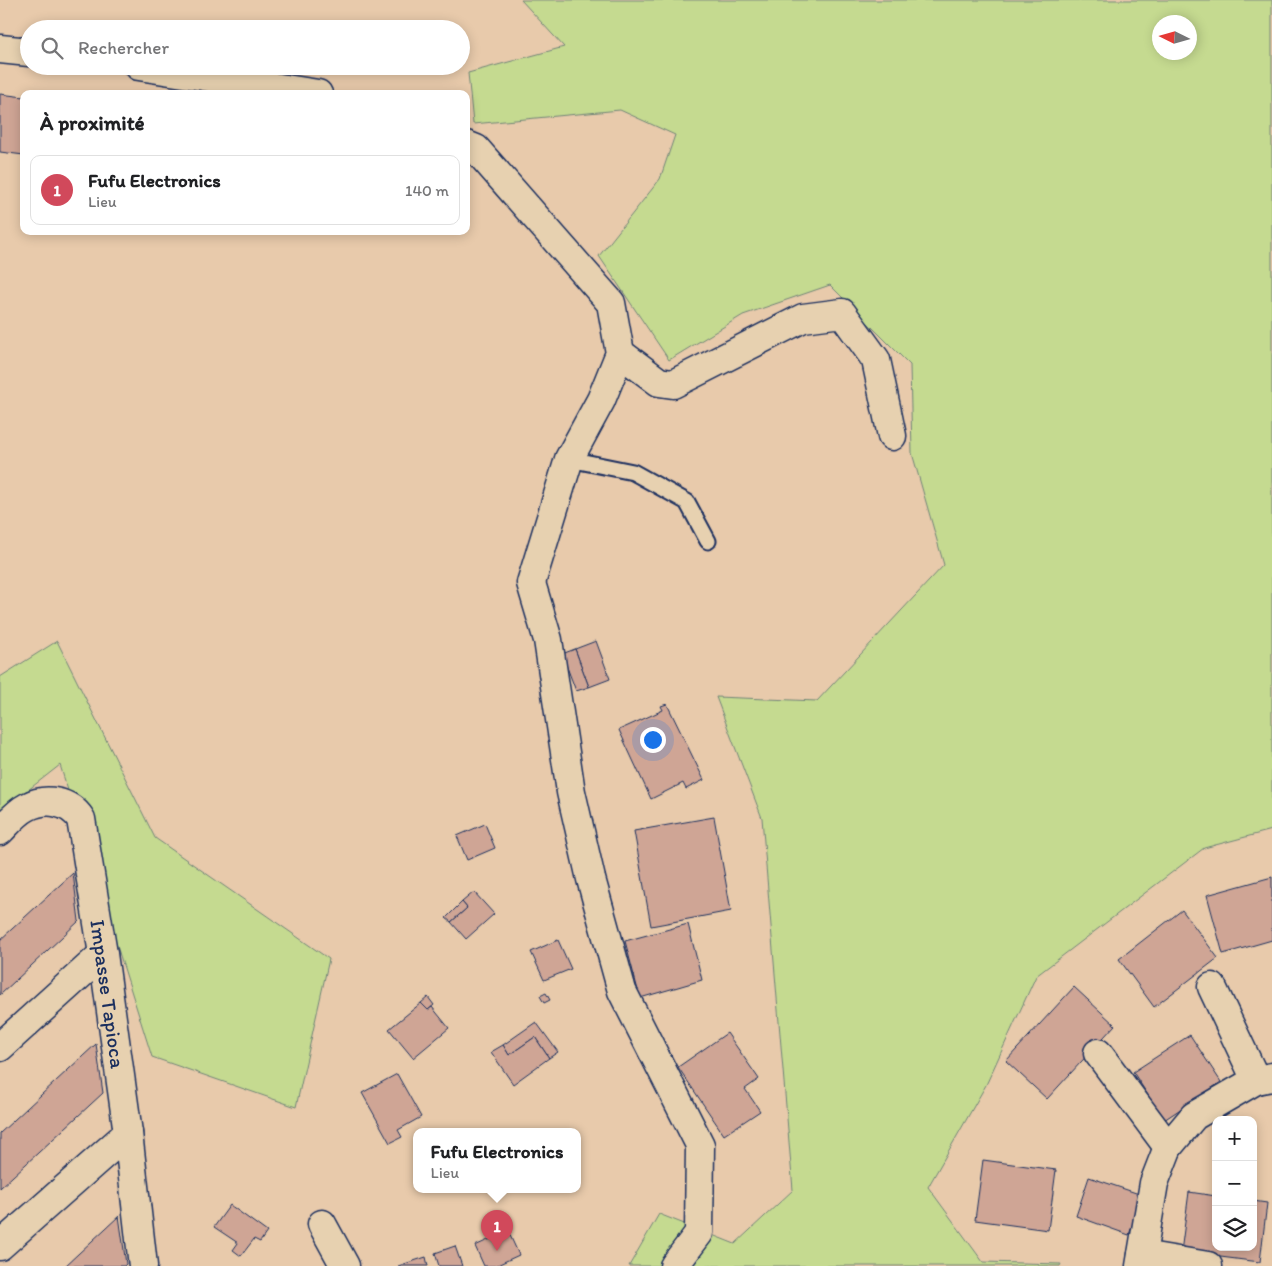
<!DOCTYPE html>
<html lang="fr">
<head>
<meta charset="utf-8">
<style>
  :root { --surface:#fff; --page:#f2f2f2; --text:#202124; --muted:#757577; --line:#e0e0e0; --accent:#d1495b }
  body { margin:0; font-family:Itim,sans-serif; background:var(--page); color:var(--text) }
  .controls { position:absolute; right:15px; bottom:15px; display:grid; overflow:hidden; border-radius:10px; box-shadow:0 2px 12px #0003 }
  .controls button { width:45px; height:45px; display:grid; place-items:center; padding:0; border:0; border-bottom:1px solid var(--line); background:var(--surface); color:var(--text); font:25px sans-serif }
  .compass { position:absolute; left:1152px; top:15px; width:45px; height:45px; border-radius:50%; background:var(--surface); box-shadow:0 2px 12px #0003; rotate:275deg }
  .you { position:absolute; left:652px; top:739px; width:18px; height:18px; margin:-12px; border:4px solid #fff; border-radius:50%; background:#1a73e8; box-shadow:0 0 0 8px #1a73e833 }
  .badge { display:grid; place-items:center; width:32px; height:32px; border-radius:50%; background:var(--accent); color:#fff; font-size:16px; font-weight:700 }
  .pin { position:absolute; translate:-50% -41px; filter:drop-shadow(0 1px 2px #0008) }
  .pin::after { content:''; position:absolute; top:26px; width:18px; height:15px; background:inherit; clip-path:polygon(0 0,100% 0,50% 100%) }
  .popup { position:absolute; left:413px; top:1128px; width:168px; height:65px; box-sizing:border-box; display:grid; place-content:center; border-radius:10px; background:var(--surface); filter:drop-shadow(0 1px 4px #0005); font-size:16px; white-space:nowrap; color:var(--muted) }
  .popup b { font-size:19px; color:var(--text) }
  .popup::after { content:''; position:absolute; left:50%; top:100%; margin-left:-10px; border:10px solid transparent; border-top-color:var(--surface) }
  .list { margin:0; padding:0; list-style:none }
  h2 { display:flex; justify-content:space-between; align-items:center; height:65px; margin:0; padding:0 20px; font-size:21px }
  h2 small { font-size:16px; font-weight:400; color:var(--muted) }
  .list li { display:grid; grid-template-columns:32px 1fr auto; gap:15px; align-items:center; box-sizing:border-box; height:70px; margin:0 10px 10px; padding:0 10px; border:1px solid var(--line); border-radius:10px }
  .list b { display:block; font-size:19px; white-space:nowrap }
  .list p { margin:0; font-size:16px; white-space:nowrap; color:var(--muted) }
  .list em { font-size:16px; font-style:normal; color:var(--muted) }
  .icon { flex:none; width:28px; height:28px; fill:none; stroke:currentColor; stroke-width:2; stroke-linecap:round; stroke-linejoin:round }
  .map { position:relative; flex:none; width:1272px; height:1266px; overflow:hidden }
  .search { position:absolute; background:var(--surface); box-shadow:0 2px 12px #0003; left:20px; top:20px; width:450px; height:55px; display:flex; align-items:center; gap:12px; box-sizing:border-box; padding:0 18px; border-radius:28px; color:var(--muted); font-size:19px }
  .panel { position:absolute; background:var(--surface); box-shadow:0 2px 12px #0003; left:20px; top:90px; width:450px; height:145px; border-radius:10px }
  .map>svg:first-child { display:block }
  .green { fill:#c5da90; stroke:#708477; fill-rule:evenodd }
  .building { fill:#cfa595; stroke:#1b2f5e }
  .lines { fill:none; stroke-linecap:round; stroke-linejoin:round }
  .lane-casing { stroke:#1b2f5e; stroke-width:19 }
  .street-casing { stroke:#1b2f5e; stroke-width:31 }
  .lane { stroke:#e7d1b0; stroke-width:15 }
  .street { stroke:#e7d1b0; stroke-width:28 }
  .labels { text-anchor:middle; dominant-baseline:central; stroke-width:4.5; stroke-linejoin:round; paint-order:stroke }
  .street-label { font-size:21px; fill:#1b2f5e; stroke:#e7d1b0 }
</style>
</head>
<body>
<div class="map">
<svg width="1272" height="1266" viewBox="0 0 1272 1266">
  <rect width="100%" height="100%" fill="#e8caab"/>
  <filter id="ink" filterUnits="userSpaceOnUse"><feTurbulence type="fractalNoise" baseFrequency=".02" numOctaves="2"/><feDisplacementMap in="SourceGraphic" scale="10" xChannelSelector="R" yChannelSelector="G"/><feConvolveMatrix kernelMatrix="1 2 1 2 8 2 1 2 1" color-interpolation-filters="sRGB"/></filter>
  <g filter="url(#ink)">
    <g class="green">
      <path d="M 521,0 L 1272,0 L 1272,830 L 1204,848 L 1036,976 L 986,1085 L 928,1187 L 983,1262 L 1061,1264 L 1060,1266 L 629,1266 L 659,1214 L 735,1244 L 793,1190 L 762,818 L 716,697 L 817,701 L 944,565 L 912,453 L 910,365 L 830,285 L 743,315 L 669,360 L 599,256 L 660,179 L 675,135 L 620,110 L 473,124 L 468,73 L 564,47 ZM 1160,22 L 1190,22 L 1190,52 L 1160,52 Z"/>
      <polygon points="57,641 155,838 329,959 296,1107 152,1057 60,765 0,812 0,677"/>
    </g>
    <g class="building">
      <polygon points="0,94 24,97 24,155 0,152"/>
      <polygon points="596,641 610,679 589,687 575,649"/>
      <polygon points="575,649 589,687 576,691 562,654"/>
      <polygon points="667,704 704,780 686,789 683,783 651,799 619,730 663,710 661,706"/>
      <polygon points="714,817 731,911 651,926 634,831"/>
      <polygon points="485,824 495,848 467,860 457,836"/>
      <polygon points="73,873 79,921 0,995 0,940"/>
      <polygon points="1272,877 1272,940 1223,954 1207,895"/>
      <polygon points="474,892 494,914 466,939 451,922 467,908 462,902"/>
      <polygon points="462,902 467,908 451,922 446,918"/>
      <polygon points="1182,910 1218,958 1154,1007 1119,959"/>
      <polygon points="688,924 702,980 640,998 625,941"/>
      <polygon points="558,940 571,969 544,980 531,952"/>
      <polygon points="1074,987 1115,1025 1047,1099 1006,1061"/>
      <polygon points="546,993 550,1000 544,1003 540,996"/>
      <polygon points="428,997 434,1005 428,1010 421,1003"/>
      <polygon points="421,1003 428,1010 432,1007 449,1028 413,1058 389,1029"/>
      <polygon points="536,1022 558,1052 549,1058 535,1037 509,1055 503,1045"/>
      <polygon points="727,1033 759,1079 745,1089 760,1111 724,1135 678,1067"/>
      <polygon points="1190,1035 1221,1082 1164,1120 1133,1072"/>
      <polygon points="535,1037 549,1058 513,1084 491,1052 503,1045 509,1055"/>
      <polygon points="96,1044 103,1093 0,1188 0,1133"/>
      <polygon points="397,1074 421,1117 398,1130 402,1137 390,1143 362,1093"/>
      <polygon points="983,1160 1056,1170 1048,1230 975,1220"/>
      <polygon points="1089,1177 1142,1195 1129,1235 1076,1216"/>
      <polygon points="1189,1192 1216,1196 1216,1247 1253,1247 1253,1201 1267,1203 1260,1262 1181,1252"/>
      <polygon points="230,1205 267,1232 260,1242 254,1239 241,1256 233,1250 238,1243 214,1227"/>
      <polygon points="119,1216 126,1264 124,1266 65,1266"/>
      <polygon points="508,1231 519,1255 495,1266 484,1266 475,1246"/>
      <polygon points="455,1246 462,1266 439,1266 435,1253"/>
      <polygon points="426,1257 428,1266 398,1266"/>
    </g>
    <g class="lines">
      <defs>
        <polyline id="lane" points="569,459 633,472 687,502 708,541"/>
        <g id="street">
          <polyline points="0,49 29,52"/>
          <polyline points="139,66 318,94"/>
          <polyline points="466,145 476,149 611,303 620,353 601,400 569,459 531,583 548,640 571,792 591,879 622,991 700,1145 699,1233 674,1266"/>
          <polyline points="620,353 659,382 673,384 803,318 842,313 876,360 892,436"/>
          <path d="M 0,831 C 8,823 17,812 27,807 C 46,797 69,801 81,819 L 103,954 L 128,1133 L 143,1266"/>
          <polyline points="1212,987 1256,1080"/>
          <polyline points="0,1047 103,954"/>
          <polyline points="1098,1053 1168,1147"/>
          <polyline points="322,1224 345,1266"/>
          <polyline points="0,1246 128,1133"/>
          <polyline points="1142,1255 1208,1266"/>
          <polyline points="1140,1266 1154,1183 1168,1147 1194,1116 1256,1080 1272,1077"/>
        </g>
      </defs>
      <use href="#lane" class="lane-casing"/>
      <use href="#street" class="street-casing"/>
      <use href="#lane" class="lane"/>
      <use href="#street" class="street"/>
    </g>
  </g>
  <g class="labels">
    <g class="street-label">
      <text transform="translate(108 994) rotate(82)">Impasse Tapioca</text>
    </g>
  </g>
</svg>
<div class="controls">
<button>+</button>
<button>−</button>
<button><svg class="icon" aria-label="layers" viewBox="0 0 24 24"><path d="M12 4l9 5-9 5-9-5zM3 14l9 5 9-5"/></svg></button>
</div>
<svg class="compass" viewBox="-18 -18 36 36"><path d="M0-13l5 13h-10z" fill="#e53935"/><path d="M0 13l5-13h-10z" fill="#757577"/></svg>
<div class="you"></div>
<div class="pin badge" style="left:497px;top:1251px">1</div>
<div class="popup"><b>Fufu Electronics</b>Lieu</div>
<div class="search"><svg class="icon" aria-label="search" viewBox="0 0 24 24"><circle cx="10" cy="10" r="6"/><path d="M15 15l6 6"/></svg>Rechercher</div>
<section class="panel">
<h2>À proximité<small></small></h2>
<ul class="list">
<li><span class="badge">1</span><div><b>Fufu Electronics</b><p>Lieu</p></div><em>140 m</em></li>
</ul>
</section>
</div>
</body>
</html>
